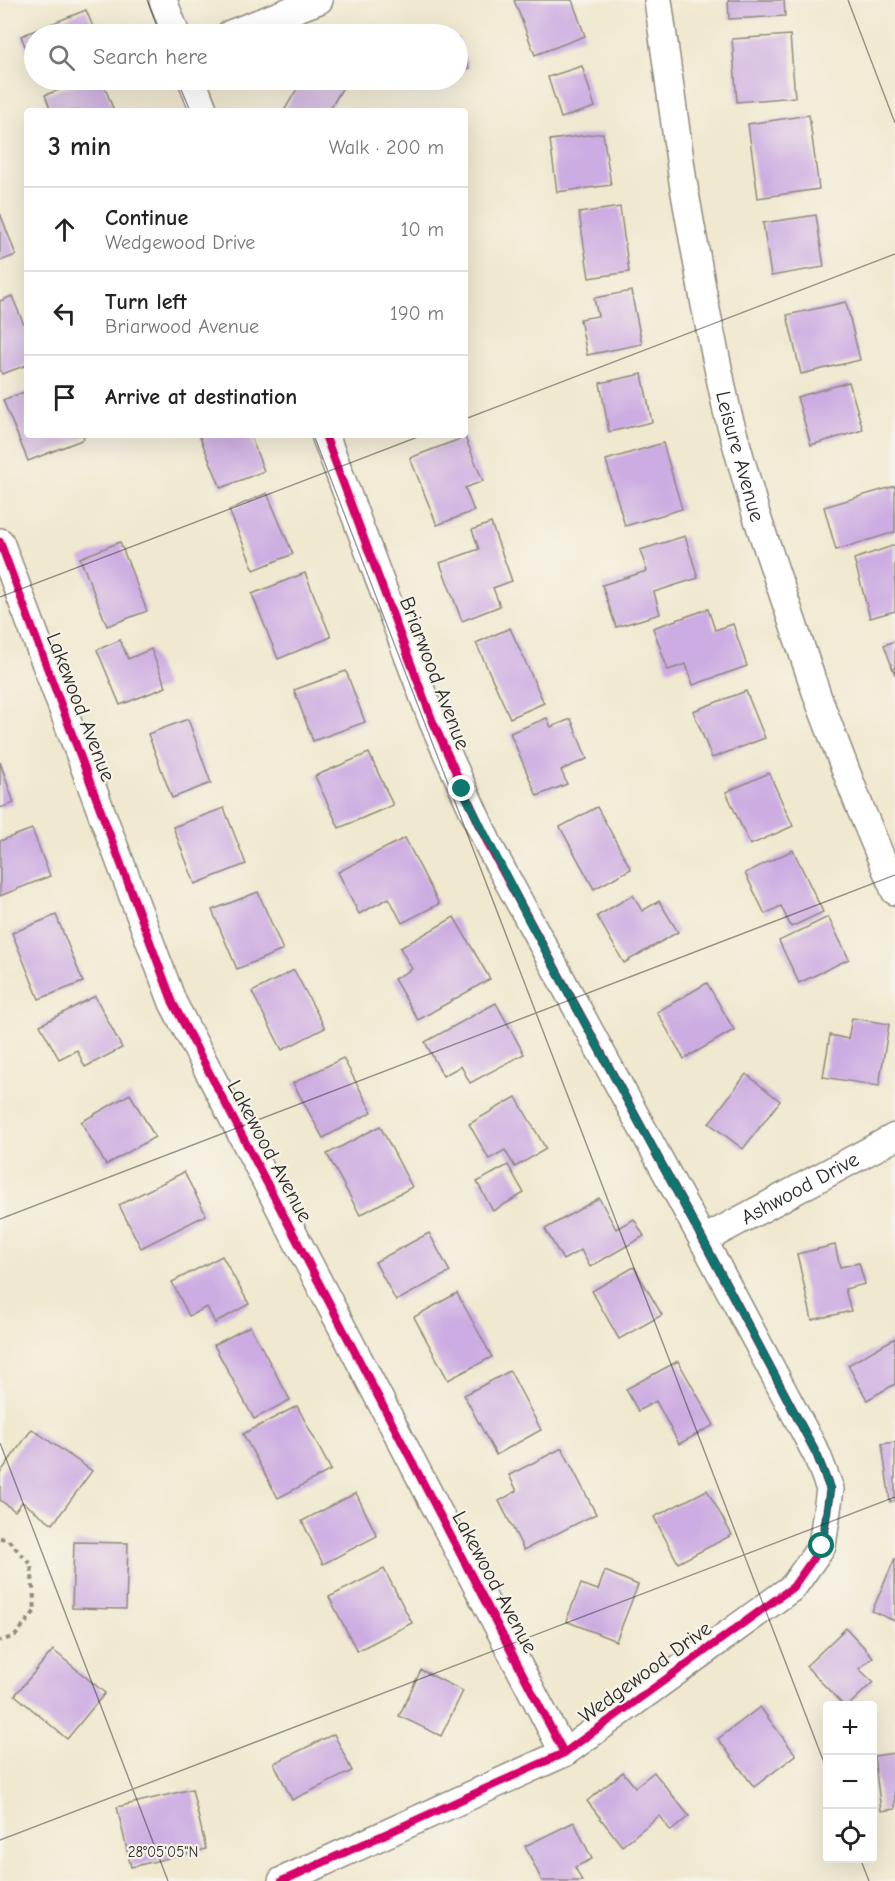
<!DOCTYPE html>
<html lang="en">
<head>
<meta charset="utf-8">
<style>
  :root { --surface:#fff; --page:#f2f2f2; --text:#222; --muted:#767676; --line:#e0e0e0 }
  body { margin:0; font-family:"Comic Neue",sans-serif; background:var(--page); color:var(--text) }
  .controls { position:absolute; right:18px; bottom:18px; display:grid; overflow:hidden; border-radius:6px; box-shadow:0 6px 24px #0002 }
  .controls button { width:54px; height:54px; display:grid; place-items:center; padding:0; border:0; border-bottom:2px solid var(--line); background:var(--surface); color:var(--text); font:30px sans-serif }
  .stop { position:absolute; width:18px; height:18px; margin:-14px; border:4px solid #0f766e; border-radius:50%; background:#fff }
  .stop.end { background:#0f766e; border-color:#fff; box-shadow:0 2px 6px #0008 }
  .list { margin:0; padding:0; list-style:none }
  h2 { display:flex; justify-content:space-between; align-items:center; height:78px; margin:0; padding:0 24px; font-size:26px }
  h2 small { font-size:20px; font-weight:400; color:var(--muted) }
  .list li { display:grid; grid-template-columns:39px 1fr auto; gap:18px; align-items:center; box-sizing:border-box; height:84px; padding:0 24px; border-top:2px solid var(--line) }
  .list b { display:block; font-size:22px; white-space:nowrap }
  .list p { margin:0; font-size:20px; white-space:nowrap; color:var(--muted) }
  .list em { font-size:20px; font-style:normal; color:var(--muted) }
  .icon { flex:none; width:33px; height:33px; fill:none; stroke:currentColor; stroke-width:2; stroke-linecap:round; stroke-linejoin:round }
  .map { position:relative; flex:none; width:895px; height:1881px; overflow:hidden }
  .search { position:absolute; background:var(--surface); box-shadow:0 6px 24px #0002; left:24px; top:24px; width:444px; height:66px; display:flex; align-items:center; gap:15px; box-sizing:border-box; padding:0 21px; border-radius:33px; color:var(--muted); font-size:22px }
  .panel { position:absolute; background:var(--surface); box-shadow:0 6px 24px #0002; left:24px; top:108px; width:444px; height:330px; border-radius:6px }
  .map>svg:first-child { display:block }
  .building { fill:#ccace2 }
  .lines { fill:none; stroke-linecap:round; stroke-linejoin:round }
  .street-casing { stroke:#8e8a7d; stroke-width:30 }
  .path { stroke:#8e8a7d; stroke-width:4; stroke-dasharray:4.5 4.5; stroke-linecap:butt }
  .street { stroke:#fff; stroke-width:27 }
  .cycleway-casing { stroke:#f7f3e8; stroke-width:11 }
  .cycleway { stroke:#d6006c; stroke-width:8 }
  .route { stroke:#0f766e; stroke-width:8 }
  .ticks { fill:none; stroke:#2b2b2b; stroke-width:1.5; stroke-opacity:0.45 }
  .labels { text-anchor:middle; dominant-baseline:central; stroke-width:4.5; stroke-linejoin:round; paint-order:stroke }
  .street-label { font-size:21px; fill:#2b2b2b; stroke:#f7f3e8 }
  .ticks-label { font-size:15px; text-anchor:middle; fill:#2b2b2b; stroke:#f7f3e8; stroke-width:4.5; stroke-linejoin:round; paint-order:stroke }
</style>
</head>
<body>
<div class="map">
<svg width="895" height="1881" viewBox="0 0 895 1881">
  <rect width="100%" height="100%" fill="#f7f3e8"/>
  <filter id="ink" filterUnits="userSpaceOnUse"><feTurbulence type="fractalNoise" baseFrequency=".0167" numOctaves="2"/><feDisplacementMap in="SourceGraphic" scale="12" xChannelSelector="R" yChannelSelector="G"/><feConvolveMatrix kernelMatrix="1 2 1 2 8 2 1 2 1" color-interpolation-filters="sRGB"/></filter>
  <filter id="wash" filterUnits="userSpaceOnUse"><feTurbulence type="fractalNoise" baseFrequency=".008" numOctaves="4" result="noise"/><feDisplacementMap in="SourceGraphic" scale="24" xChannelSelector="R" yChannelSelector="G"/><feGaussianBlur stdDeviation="1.35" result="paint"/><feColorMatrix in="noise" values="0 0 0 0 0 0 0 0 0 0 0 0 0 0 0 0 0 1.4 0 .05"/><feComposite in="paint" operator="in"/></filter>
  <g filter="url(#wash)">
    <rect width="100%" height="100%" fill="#f0e8cf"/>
    <g id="blocks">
      <g class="building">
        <polygon points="514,0 572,0 585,36 535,55"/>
        <polygon points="728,0 784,0 785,16 729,19"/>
        <polygon points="86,10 96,34 34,34 34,69 21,36"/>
        <polygon points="790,35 795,97 737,102 732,39"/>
        <polygon points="458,37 469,68 458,72"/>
        <polygon points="582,66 595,107 561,118 548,77"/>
        <polygon points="86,80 102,80 114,111 51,111 45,95"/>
        <polygon points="302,80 330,80 343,87 329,111 284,111"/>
        <polygon points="809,115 819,189 758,198 748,124"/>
        <polygon points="603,133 611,185 557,192 550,140"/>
        <polygon points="620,207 629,272 589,278 579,213"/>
        <polygon points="0,213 16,255 0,261"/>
        <polygon points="816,215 824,267 771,276 763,223"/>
        <polygon points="631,291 642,344 587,355 580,319 598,316 594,298"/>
        <polygon points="12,296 27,332 27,365 2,374 0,369 0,301"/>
        <polygon points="846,302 860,360 801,374 787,315"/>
        <polygon points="642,374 652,422 609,432 600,383"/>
        <polygon points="849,382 863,430 811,445 797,397"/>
        <polygon points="27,391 27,435 83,435 84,439 28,461 3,400"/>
        <polygon points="199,435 250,435 264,471 221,488"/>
        <polygon points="465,437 483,481 465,488 474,511 437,525 410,458"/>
        <polygon points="663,443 682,509 625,526 606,460"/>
        <polygon points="895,486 895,532 836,550 824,507"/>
        <polygon points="267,493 293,554 254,570 229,510"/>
        <polygon points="491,523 512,581 493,588 500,606 462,621 440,563 479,549 472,530"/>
        <polygon points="685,536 698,578 654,592 660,614 616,627 602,585 647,571 640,550"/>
        <polygon points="120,542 147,611 107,626 80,558"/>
        <polygon points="895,545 895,611 870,618 854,559"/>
        <polygon points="305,573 331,637 278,659 252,594"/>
        <polygon points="708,609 715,630 733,624 747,666 693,685 686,664 668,670 653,628"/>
        <polygon points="510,628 544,703 510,718 476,643"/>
        <polygon points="120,640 128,659 151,649 166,687 120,705 97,650"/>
        <polygon points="895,641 895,675 884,645"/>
        <polygon points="346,671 365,722 313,741 294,690"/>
        <polygon points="746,691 765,738 712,758 693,711"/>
        <polygon points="547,718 551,727 571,719 587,759 561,770 567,784 537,796 510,733"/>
        <polygon points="188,719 211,783 172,798 148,734"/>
        <polygon points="369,753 393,805 339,828 315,776"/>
        <polygon points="0,762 14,803 0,808"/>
        <polygon points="769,773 793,826 750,845 726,792"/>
        <polygon points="597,807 631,869 594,889 560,827"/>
        <polygon points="224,808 246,864 195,884 173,827"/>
        <polygon points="32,829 50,876 0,896 0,841"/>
        <polygon points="405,838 439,904 402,923 389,898 359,914 338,872"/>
        <polygon points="793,850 823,912 791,927 781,906 765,914 745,873"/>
        <polygon points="258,892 283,950 237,969 212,910"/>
        <polygon points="633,895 642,911 659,901 678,932 624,963 597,916"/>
        <polygon points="56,915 83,982 39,999 12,933"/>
        <polygon points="454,917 490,979 418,1020 394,979 412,969 400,948"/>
        <polygon points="828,917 849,959 799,983 779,941"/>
        <polygon points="294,970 325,1028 282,1050 252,992"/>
        <polygon points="707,983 734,1030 684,1059 657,1012"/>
        <polygon points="95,996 122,1048 85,1067 77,1050 59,1059 40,1025"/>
        <polygon points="496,1003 524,1054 470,1083 461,1066 443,1076 425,1042"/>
        <polygon points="852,1018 889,1024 879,1086 823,1077 830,1035 848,1039"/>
        <polygon points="343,1058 372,1112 323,1138 293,1083"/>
        <polygon points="746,1074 780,1101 743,1149 709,1123"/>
        <polygon points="130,1094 155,1137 106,1165 81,1122"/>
        <polygon points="516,1097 546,1149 515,1167 505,1150 489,1159 469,1124"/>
        <polygon points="380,1126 412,1187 360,1215 327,1154"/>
        <polygon points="508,1165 524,1193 493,1211 477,1182"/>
        <polygon points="184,1172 206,1215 141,1248 119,1205"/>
        <polygon points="599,1198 616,1229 634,1219 644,1236 590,1267 581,1250 563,1260 545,1229"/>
        <polygon points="429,1233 450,1272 396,1301 375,1262"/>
        <polygon points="835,1245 840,1267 859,1263 865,1284 845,1289 851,1311 812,1320 797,1254"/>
        <polygon points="222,1256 249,1304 215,1323 207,1307 189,1316 172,1282"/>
        <polygon points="634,1267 662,1315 619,1339 592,1291"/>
        <polygon points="457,1293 492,1357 448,1380 414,1317"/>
        <polygon points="250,1326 290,1400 254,1419 214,1345"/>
        <polygon points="895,1338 895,1384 867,1400 848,1365"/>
        <polygon points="678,1361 714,1425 679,1444 656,1401 638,1411 626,1389"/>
        <polygon points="510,1371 541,1430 496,1455 464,1395"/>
        <polygon points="297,1406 331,1470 278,1498 243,1434"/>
        <polygon points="32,1429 92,1471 53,1524 22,1502 15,1511 0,1500 0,1473"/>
        <polygon points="895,1442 895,1501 890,1502 882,1444"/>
        <polygon points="562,1448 596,1514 524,1550 499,1501 517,1491 509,1475"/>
        <polygon points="707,1490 732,1535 678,1563 654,1517"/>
        <polygon points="356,1493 377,1536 323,1564 302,1521"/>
        <polygon points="74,1542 128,1543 126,1609 72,1608"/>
        <polygon points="895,1558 895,1621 872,1611"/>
        <polygon points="384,1569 412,1623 357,1651 329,1597"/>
        <polygon points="605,1571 638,1585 616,1641 566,1621 581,1584 598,1590"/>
        <polygon points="846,1628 873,1657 859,1669 873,1682 848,1706 844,1706 806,1666"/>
        <polygon points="53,1650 105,1693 67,1739 15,1695"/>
        <polygon points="421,1670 463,1691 441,1736 399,1716"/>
        <polygon points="760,1707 796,1755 754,1787 718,1739"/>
        <polygon points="334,1734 352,1771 292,1800 274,1763"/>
        <polygon points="895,1753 895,1809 881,1811 874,1756"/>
        <polygon points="623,1772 635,1787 654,1772 689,1816 671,1831 659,1816 622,1846 587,1801"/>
        <polygon points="192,1789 206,1849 131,1867 117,1807"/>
        <polygon points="574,1822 592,1859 575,1867 582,1881 542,1881 525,1846"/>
      </g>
    </g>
  </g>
  <g filter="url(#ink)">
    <use href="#blocks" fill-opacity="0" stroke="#8e8a7d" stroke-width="1.5"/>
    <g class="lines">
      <defs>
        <g id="street">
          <polyline points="163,0 176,34"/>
          <path id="s1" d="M 658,0 L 683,182 L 705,305 L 727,411 L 756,514 L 818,698 L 859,805 L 895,891"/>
          <polyline points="230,34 319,0"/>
          <polyline points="192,80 204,111"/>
          <polyline points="0,542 173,1003 564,1753"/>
          <path id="s2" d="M 703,1240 L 895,1137"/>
          <polyline points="282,1881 564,1753 793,1587 822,1546 830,1489 817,1455 703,1240 490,848 433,722 325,435"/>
        </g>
      </defs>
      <use href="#street" class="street-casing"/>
      <polyline class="path" points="0,1538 7,1539 31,1564 35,1611 15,1636 0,1641"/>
      <use href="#street" class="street"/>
      <defs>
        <g id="cycleway">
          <polyline points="0,542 173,1003 564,1753"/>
          <polyline points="282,1881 564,1753 793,1587 822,1546 830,1489 817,1455 703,1240 490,848 433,722 325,435"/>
        </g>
      </defs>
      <use href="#cycleway" class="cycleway-casing"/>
      <use href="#cycleway" class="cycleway"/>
    </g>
  </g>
  <g class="lines" filter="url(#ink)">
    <polyline class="route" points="462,789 527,917 703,1240 817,1455 830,1489 822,1546"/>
  </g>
  <path class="ticks" d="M 147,0 L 160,34M 848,0 L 895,123M 177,80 L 190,111M 465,419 L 895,254M 314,435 L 828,1773M 0,597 L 423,435M 0,1219 L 895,875M 0,1443 L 168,1881M 0,1840 L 895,1497M 860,1858 L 869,1881"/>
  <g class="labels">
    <g class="street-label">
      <text stroke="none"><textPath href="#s1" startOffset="464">Leisure Avenue</textPath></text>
      <text transform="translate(435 673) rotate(69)">Briarwood Avenue</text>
      <text transform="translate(81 707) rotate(69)">Lakewood Avenue</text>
      <text transform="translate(270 1151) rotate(62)">Lakewood Avenue</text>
      <text stroke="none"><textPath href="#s2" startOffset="110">Ashwood Drive</textPath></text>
      <text transform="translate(495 1582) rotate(62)">Lakewood Avenue</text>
      <text transform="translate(645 1672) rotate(-36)">Wedgewood Drive</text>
    </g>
  </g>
  <g class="ticks-label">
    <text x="163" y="1857">28°05'05"N</text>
  </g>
</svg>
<div class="controls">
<button>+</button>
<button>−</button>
<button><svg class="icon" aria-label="locate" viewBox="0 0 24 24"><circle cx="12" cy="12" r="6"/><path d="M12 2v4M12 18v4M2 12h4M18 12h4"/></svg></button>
</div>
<div class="stop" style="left:822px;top:1546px"></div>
<div class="stop end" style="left:462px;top:789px"></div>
<div class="search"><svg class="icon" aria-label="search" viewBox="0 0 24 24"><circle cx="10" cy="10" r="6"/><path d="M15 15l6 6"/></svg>Search here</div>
<section class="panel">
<h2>3 min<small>Walk · 200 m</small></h2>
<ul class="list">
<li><svg class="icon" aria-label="ahead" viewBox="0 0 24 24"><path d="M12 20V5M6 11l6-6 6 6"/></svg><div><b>Continue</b><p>Wedgewood Drive</p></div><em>10 m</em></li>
<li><svg class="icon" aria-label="left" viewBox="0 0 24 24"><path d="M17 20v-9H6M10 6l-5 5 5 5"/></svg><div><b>Turn left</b><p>Briarwood Avenue</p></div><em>190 m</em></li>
<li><svg class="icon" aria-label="arrive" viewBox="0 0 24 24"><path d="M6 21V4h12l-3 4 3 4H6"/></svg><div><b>Arrive at destination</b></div></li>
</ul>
</section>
</div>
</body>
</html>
